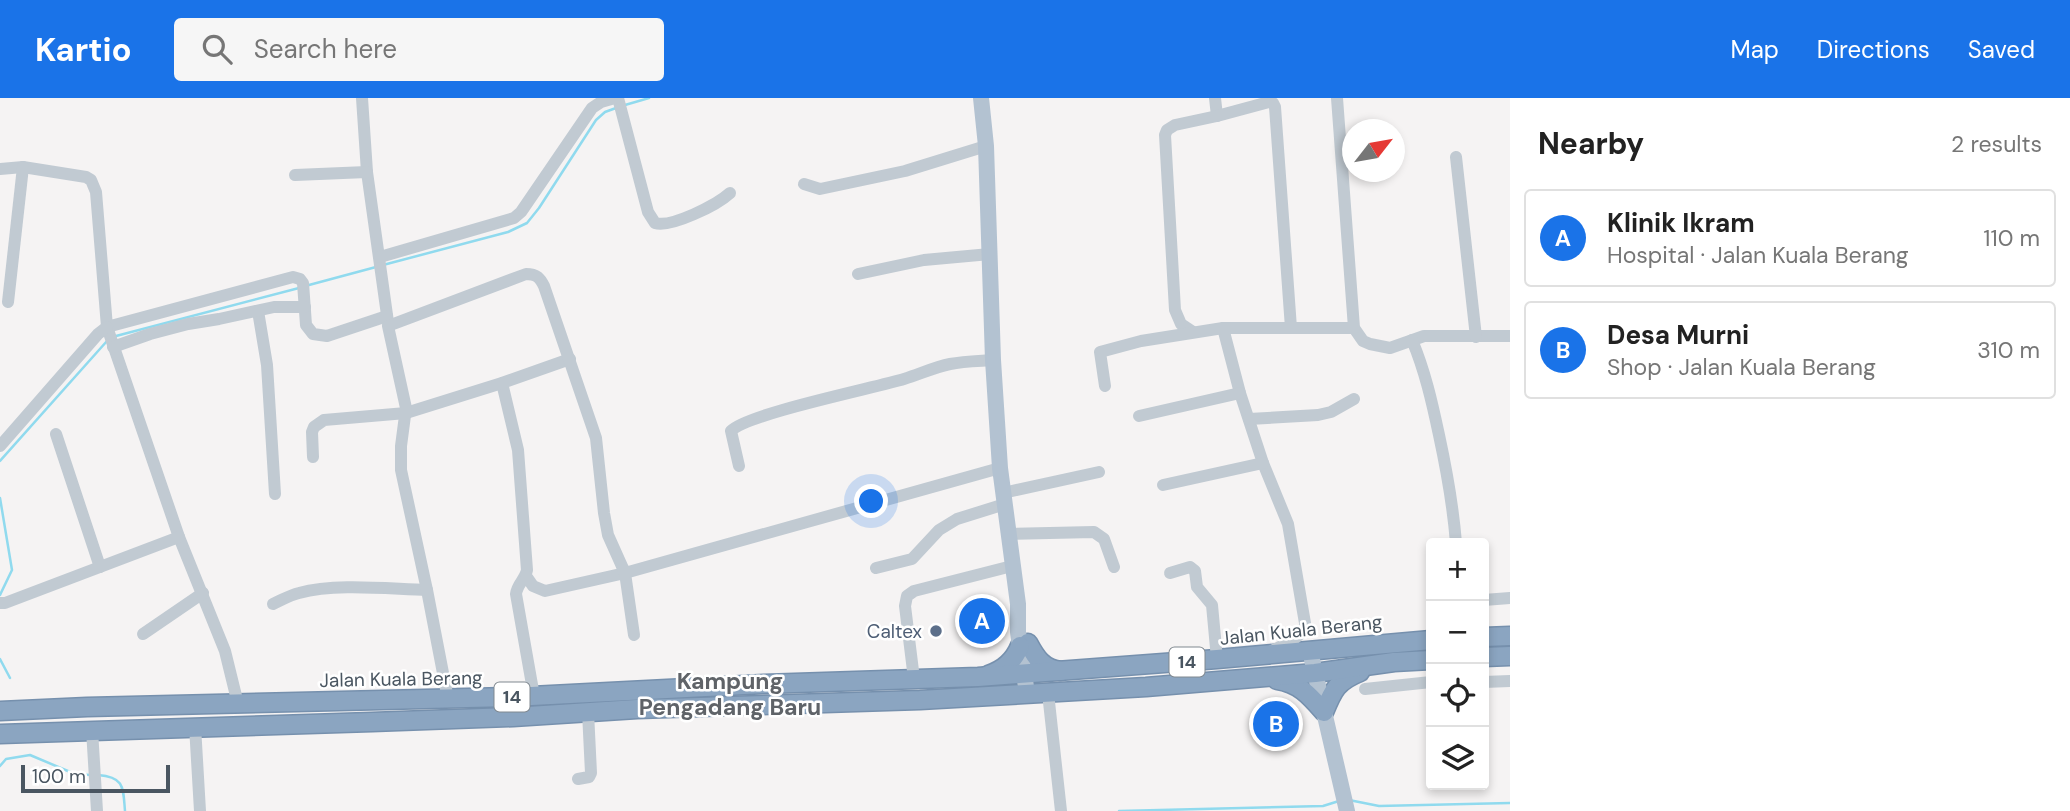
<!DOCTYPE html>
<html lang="en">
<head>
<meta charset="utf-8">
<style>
  :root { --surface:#fff; --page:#f6f6f6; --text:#222; --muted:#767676; --line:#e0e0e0; --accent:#1a73e8 }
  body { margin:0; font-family:"DM Sans",sans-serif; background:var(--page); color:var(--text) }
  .controls { position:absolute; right:21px; bottom:21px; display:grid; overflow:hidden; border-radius:7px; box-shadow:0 4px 10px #0003 }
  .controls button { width:63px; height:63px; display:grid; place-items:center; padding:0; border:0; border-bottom:2px solid var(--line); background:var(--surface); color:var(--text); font:35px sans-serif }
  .compass { position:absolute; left:1342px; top:21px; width:63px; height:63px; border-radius:50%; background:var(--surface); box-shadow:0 4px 10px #0003; rotate:59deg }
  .scale { position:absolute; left:21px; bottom:18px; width:149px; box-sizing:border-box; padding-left:7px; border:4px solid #4a5661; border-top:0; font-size:19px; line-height:24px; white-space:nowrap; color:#4a5661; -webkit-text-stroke:5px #fff; paint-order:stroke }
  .you { position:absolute; left:872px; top:404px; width:24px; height:24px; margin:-18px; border:5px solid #fff; border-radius:50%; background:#1a73e8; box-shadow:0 0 0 10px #1a73e833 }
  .badge { display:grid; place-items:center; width:46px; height:46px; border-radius:50%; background:var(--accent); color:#fff; font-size:23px; font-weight:700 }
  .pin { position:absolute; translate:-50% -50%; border:4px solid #fff; box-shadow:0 2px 7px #0006 }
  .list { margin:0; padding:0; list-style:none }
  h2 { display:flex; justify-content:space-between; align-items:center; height:91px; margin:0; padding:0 28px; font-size:30px }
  h2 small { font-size:23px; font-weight:400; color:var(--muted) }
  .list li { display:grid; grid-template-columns:46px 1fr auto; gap:21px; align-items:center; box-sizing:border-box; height:98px; margin:0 14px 14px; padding:0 14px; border:2px solid var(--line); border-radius:7px }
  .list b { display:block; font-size:26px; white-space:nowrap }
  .list p { margin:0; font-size:23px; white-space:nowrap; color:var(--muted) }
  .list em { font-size:23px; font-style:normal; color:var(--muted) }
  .icon { flex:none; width:38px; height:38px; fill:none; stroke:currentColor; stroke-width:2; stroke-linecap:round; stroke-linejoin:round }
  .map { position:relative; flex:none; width:1510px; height:713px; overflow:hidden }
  header { display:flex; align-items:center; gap:42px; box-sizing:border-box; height:98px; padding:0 35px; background:var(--accent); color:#fff }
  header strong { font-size:33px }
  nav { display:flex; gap:38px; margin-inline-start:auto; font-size:24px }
  .search { width:490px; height:63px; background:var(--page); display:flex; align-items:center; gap:18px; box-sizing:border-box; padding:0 24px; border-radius:7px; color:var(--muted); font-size:26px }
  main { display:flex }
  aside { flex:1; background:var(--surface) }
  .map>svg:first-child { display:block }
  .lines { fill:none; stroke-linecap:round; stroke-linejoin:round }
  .stream { stroke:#90daee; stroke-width:2.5 }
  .highway-casing { stroke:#7690ad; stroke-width:21 }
  .minor { stroke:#c1cad2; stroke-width:12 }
  .major { stroke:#b3c2d1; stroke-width:16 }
  .highway { stroke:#8ba5c1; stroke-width:18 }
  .service-dot { fill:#5c6f8a; stroke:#fff; stroke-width:2.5 }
  .labels { text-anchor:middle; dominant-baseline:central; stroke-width:5; stroke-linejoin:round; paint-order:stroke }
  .shield { fill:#fff; stroke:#808990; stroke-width:2 }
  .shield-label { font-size:18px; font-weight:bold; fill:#4a5661 }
  .street-label { font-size:19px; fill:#4a5661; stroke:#fff }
  .service-label { font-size:19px; fill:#4e5e75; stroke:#fff; text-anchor:end }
  .quarter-label { font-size:23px; font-weight:bold; fill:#5f6368; stroke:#fff }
</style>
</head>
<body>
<header>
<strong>Kartio</strong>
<div class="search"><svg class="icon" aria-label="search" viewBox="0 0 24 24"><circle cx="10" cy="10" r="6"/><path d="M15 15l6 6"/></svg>Search here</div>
<nav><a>Map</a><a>Directions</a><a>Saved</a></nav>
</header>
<main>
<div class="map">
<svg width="1510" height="713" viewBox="0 0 1510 713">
  <rect width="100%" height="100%" fill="#f5f3f3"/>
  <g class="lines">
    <g class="stream">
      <polyline points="625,7 649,0"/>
      <polyline points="383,167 508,134 527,125 539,110 596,22 605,14 616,10"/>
      <polyline points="309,187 376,169"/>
      <polyline points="116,238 299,190"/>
      <polyline points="0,363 107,243"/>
      <polyline points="0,400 12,472 0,497"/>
      <polyline points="0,561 10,580"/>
      <polyline points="0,668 6,661 30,657 75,676 91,677"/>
      <path d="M 98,677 C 125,679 123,690 125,713"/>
      <polyline points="1349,702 1379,708 1510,705"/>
      <polyline points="1119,713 1323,708 1339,703"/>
    </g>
    <defs>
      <g id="highway">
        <polyline points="1484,539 1510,538"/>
        <path d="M 1028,545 C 1036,560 1043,571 1061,573"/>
        <polyline points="1484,559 1510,558"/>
        <path d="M 988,577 C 1004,572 1014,563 1020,548"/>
        <path d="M 1277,582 C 1300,586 1309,597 1324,614 C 1333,592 1337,583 1360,574"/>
        <polyline points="0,613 87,609 512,599 764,586 978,579 1217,561 1431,542"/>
        <polyline points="0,636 372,624 513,619 637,611 920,602 1146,589 1315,575 1394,564 1431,562"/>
      </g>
    </defs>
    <use href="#highway" class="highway-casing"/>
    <g class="minor">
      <polyline points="362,0 367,74 388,224"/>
      <path d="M 618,0 L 648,114 L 655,125 C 671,130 717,107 730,95"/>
      <polyline points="1215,0 1217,18"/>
      <polyline points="1337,0 1354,230 1363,243 1370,246 1390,250 1424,238 1510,238"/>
      <polyline points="1456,59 1476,239"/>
      <polyline points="0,71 23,69 86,79 91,82 96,94 107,229 293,179 300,181 303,185 306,227 313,236 327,238 387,218"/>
      <polyline points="295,77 367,74"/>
      <polyline points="804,86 820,91 905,73 986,48"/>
      <polyline points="380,159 514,120 521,114 592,10 601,4 615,0"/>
      <polyline points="858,176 924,162 990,156"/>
      <polyline points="8,204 23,69"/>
      <polyline points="258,213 267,267 275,396"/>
      <polyline points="107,229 179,439 225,553 238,606"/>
      <polyline points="1223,230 1240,295 1263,365 1288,426 1306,531 1293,542 1270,554"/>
      <polyline points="1193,234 1181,226 1175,212 1165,37 1167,32 1175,27 1217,18 1269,4 1273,5 1275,9 1291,230"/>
      <path d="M 1412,242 C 1425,273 1432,304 1439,337 C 1447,374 1453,407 1456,445"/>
      <polyline points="113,249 150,236 188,226 219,221 274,209 305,209"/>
      <path d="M 502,285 L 518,352 L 527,472 C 525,482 517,486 516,496 L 534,598"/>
      <polyline points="1105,288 1100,254 1141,243 1223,230 1354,230"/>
      <polyline points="1139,318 1240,295"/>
      <polyline points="1249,321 1318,317 1331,314 1354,301"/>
      <polyline points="56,336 100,469"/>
      <polyline points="0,348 98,236 107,229"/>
      <polyline points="313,359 312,334 314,329 324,322 406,315 502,285 570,261"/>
      <path d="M 739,368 L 731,333 C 746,316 874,290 904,281 C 920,276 935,269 950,266 C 964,263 979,263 993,262"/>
      <polyline points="1163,387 1263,365"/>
      <polyline points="1003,395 1099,374"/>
      <polyline points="1008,436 1094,434 1104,441 1114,469"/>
      <polyline points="876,470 912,461 939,432 957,421 1005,406"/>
      <polyline points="1170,475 1190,469 1195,473 1197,489 1212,507 1217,561"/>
      <polyline points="526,478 533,488 545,493 625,475 634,537"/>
      <polyline points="1484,502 1510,500"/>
      <polyline points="0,505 5,505 179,439"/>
      <path d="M 273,506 C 282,502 290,497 299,495 C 336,485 388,491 427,492"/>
      <polyline points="143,536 203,495"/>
      <polyline points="914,581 905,508 907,498 914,493 1012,468"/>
      <polyline points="1484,584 1510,583"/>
      <polyline points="1365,591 1431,584"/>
      <path d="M 448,601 L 427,492 L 401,372 L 401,348 L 406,310 L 388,228 L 526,176 C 537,176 540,180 544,188 L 596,340 L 604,415 L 608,437 L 625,475 L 1000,370"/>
      <polyline points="1049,604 1061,713"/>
      <polyline points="195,628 200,713"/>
      <polyline points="92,632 97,713"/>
      <polyline points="578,681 589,679 591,675 588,614"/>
    </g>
    <g class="major">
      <polyline points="981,0 986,48 993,262 1000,370 1018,506 1018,534 1027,596"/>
      <polyline points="1310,553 1347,713"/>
    </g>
    <use href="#highway" class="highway"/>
  </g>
  <circle class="service-dot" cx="936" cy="533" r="7"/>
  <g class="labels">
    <g class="shield">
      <rect x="1169.5" y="549.5" width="35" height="29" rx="5"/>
      <rect x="494.5" y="584.5" width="35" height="29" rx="5"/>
    </g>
    <g class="shield-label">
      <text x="1187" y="564">14</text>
      <text x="512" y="599">14</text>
    </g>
    <g class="street-label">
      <text transform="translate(1301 532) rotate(-6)">Jalan Kuala Berang</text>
      <text transform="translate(401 581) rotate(-1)">Jalan Kuala Berang</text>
    </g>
    <g class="service-label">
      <text x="922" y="533">Caltex</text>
    </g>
    <g class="quarter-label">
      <text x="730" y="583">Kampung<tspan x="730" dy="26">Pengadang Baru</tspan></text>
    </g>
  </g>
</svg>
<div class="controls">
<button>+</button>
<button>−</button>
<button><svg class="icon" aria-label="locate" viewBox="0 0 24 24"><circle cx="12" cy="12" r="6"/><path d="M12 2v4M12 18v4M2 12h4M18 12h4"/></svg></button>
<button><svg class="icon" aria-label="layers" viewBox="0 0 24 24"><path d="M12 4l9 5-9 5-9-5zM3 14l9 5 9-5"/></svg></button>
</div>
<svg class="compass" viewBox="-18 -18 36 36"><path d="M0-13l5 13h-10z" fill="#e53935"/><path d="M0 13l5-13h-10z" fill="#767676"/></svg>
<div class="scale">100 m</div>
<div class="you"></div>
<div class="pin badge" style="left:982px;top:523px">A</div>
<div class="pin badge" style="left:1276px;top:626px">B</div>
</div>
<aside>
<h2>Nearby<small>2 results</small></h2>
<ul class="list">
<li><span class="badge">A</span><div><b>Klinik Ikram</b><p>Hospital · Jalan Kuala Berang</p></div><em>110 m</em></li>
<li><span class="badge">B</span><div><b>Desa Murni</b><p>Shop · Jalan Kuala Berang</p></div><em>310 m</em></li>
</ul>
</aside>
</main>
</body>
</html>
